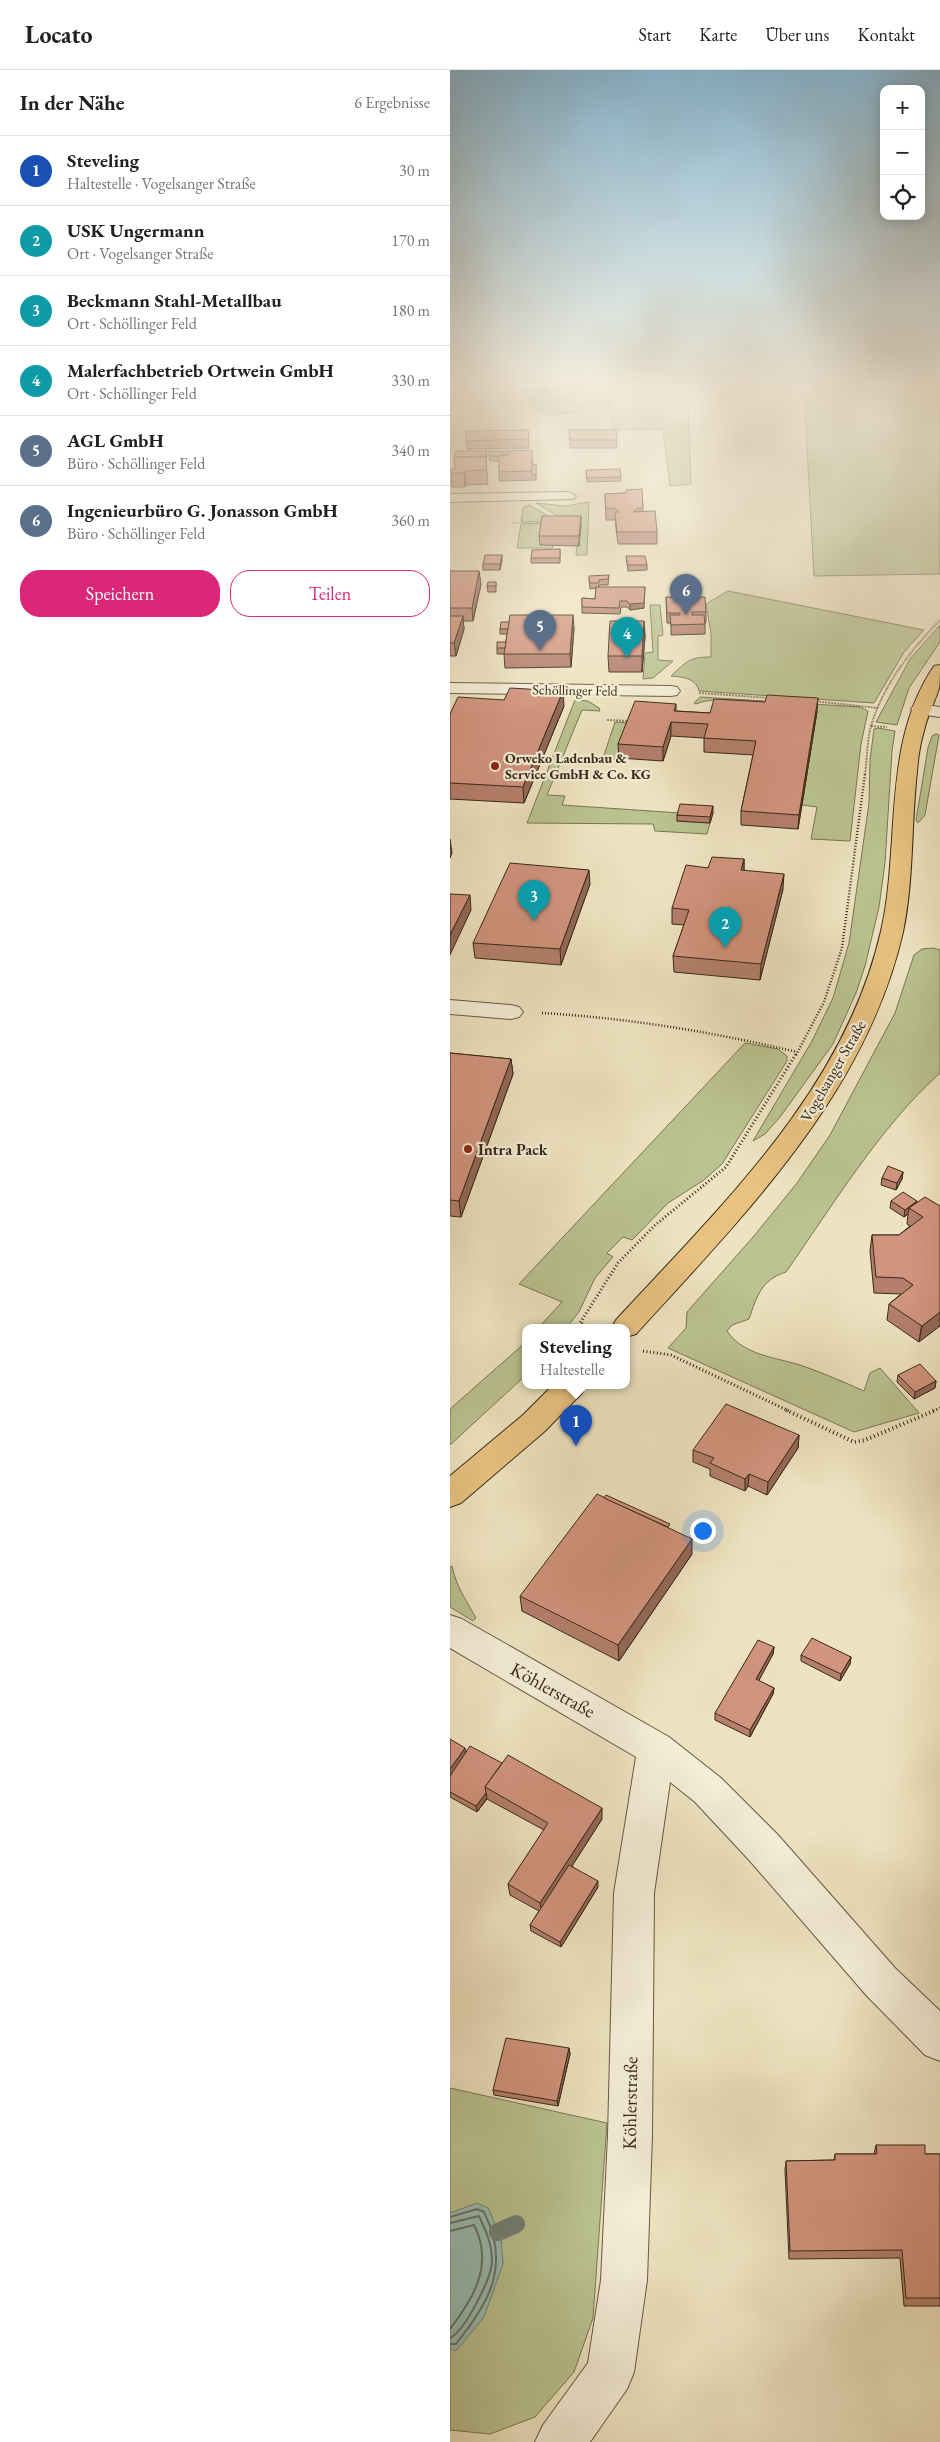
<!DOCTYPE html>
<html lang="de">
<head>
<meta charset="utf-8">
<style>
  :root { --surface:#fff; --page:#f6f6f6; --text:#202124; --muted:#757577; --line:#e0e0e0; --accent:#db2777 }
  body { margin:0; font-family:"EB Garamond",serif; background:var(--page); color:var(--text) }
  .controls { position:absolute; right:15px; top:15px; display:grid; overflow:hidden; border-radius:10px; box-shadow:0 2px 12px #0003 }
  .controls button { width:45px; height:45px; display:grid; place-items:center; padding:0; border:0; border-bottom:1px solid var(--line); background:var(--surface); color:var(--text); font:25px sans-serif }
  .you { position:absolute; left:252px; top:1460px; width:18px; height:18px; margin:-12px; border:4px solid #fff; border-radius:50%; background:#1a73e8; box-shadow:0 0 0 8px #1a73e833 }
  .badge { display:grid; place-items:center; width:32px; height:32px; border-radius:50%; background:var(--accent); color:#fff; font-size:16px; font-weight:700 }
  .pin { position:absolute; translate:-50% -41px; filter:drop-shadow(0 1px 2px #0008) }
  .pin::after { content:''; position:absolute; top:26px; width:18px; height:15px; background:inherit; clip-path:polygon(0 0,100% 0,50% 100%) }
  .popup { position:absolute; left:72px; top:1254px; width:108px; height:65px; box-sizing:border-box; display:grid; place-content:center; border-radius:10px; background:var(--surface); filter:drop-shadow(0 1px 4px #0005); font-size:16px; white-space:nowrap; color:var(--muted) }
  .popup b { font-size:19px; color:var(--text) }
  .popup::after { content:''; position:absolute; left:50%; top:100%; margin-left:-10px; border:10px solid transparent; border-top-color:var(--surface) }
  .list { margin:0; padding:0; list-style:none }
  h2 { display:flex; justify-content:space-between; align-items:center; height:65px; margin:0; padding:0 20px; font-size:21px }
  h2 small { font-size:16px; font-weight:400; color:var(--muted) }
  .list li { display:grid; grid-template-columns:32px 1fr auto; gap:15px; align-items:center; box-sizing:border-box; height:70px; padding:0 20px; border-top:1px solid var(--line) }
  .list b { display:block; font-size:19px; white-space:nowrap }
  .list p { margin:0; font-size:16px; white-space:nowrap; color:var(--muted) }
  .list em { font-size:16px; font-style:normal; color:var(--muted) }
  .actions { display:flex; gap:10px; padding:15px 20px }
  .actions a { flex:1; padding:11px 0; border:1px solid var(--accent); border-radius:20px; text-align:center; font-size:18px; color:var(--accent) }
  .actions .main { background:var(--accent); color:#fff }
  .icon { flex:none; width:28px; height:28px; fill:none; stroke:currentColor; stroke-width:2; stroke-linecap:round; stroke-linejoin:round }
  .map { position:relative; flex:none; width:490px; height:2372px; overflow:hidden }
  header { display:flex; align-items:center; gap:30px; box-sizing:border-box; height:70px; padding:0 25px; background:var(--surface); border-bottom:1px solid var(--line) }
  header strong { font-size:24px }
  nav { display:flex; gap:28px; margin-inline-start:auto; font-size:18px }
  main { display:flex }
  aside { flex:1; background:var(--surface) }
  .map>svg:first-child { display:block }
  .green { fill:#bac391; stroke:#797654 }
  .water { fill:#99beb5; stroke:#728276 }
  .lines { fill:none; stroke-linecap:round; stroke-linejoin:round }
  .shore { stroke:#687466; stroke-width:2 }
  .stream { stroke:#728276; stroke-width:18 }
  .minor-casing { stroke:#665842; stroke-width:2 }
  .major-casing { stroke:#382917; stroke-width:2 }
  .path-far4 { stroke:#382917; stroke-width:1; stroke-dasharray:0.5 1; stroke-linecap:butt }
  .path-far3 { stroke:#382917; stroke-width:2; stroke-dasharray:0.5 1; stroke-linecap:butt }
  .path-far2 { stroke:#382917; stroke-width:2.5; stroke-dasharray:1 2; stroke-linecap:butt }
  .path-far1 { stroke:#382917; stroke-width:3; stroke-dasharray:1 2.5; stroke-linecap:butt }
  .path { stroke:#382917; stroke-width:4; stroke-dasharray:1 3; stroke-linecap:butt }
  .minor { fill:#f4edd7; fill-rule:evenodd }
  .major { fill:#e7c280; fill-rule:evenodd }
  .wall { fill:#b47f6c; stroke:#382917 }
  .shaded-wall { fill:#926858; stroke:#382917 }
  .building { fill:#d1947e; stroke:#382917 }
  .poi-dot { fill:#8f2418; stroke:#f4edd7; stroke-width:2 }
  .labels { text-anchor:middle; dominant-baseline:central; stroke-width:4.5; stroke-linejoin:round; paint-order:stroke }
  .far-street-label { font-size:14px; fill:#382917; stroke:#f4edd7 }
  .far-poi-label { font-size:14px; font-weight:bold; fill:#382917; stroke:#f4edd7; text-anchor:start }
  .street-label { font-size:16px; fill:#382917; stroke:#f4edd7 }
  .poi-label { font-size:16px; font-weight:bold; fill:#382917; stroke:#f4edd7; text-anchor:start }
  .near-street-label { font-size:19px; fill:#382917; stroke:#f4edd7 }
</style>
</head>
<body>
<header>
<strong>Locato</strong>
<nav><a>Start</a><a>Karte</a><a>Über uns</a><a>Kontakt</a></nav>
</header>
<main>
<aside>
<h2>In der Nähe<small>6 Ergebnisse</small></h2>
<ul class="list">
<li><span class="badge" style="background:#1a4fb4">1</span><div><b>Steveling</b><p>Haltestelle · Vogelsanger Straße</p></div><em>30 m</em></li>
<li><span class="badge" style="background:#0f9aa8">2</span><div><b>USK Ungermann</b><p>Ort · Vogelsanger Straße</p></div><em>170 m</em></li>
<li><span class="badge" style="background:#0f9aa8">3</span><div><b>Beckmann Stahl-Metallbau</b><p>Ort · Schöllinger Feld</p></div><em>180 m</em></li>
<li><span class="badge" style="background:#0f9aa8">4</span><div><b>Malerfachbetrieb Ortwein GmbH</b><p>Ort · Schöllinger Feld</p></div><em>330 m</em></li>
<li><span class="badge" style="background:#5c6f8a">5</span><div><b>AGL GmbH</b><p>Büro · Schöllinger Feld</p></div><em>340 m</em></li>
<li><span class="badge" style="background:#5c6f8a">6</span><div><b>Ingenieurbüro G. Jonasson GmbH</b><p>Büro · Schöllinger Feld</p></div><em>360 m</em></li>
</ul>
<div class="actions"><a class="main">Speichern</a><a>Teilen</a></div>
</aside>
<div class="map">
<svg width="490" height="2372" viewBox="0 0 490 2372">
  <rect width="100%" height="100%" fill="#eee3c1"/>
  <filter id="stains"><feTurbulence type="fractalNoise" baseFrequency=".004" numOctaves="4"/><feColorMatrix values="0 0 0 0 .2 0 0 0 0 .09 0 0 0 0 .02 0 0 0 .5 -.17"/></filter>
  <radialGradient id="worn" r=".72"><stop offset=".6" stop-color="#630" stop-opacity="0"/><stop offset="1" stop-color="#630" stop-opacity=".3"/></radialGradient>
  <g class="green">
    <polygon points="154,313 246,313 251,325 238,333 241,414 220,416 213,359 164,360"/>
    <polygon points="358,313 490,313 490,504 364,506 355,342"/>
    <polygon points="114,316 134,341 101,345 89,343 70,319"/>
    <polygon points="139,432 137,485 126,485 127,476 129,475 109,447 86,433 115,436"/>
    <polygon points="79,435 104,449 104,451 71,452 73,438"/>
    <polygon points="104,453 103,478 67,478 71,454"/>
    <path d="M 278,521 L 474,560 L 454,582 L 424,633 L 249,621 C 246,608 233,607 221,606 C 236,592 239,587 261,587 L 261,564 L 256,534 Z"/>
    <polygon points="200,535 210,535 213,565 208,566 208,590 223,591 203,608 193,609 195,583 203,582"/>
    <polygon points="490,555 490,572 459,618 447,655 426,652 460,589"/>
    <path d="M 250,627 L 410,637 L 418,641 L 411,674 L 400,771 L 361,769 L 367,737 L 352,735 L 367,641 C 336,636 274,622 246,634 L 244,633 Z"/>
    <polygon points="125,630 138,631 149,638 150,641 132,640 97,725 115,726 112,735 230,743 227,751 260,753 257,764 205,761 203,754 77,753"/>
    <polygon points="165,652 182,653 169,688 161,690 155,689 154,685"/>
    <polygon points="428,658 445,661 442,681 435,793 429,837 415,896 406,923 383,974 330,1047 315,1064 303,1071 362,971 383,928 399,873 419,733 420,690 424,659"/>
    <polygon points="486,664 489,665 475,745 468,753 466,750 478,678 482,666"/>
    <path d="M 483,878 L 490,880 L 490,1003 C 430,1057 383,1135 336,1202 C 311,1210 307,1226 299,1249 L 282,1255 L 277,1261 C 294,1286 326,1287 353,1296 C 373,1303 394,1312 414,1321 L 420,1303 L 430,1298 L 469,1343 L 404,1362 L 218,1278 L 236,1258 L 237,1242 L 304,1166 L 347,1113 L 380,1065 L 445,943 L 464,885 L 472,879 Z"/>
    <polygon points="295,973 328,979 337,986 337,991 272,1094 254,1110 218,1133 182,1170 173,1167 157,1183 163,1187 145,1208 129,1242 117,1257 89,1257 112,1232 69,1214"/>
    <polygon points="76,1272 76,1305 0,1375 0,1339"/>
    <path d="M 2,1496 C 6,1516 16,1530 26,1548 L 23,1551 L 0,1537 L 0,1497 Z"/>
    <polygon points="0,2018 157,2053 143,2248 124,2302 85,2347 40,2364 0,2360"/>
  </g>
  <polygon class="water" points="27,2133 38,2138 51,2168 53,2194 34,2247 6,2281 0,2278 0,2143"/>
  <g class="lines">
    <g class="shore">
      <path d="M 0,2147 L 27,2139 L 34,2142 C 61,2196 40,2230 6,2274 L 0,2274"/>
      <path d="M 0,2153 L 29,2146 C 36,2161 42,2174 42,2191 C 42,2207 15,2261 0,2268"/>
      <path d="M 0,2161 L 24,2155 C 44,2194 24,2228 0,2259"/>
    </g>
    <polyline class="stream" points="48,2162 66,2154"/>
    <defs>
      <g id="minor">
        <polygon points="29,313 77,313 71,316 0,322 0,316"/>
        <polygon points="119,422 126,426 124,429 0,432 0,424"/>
        <polygon points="0,613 221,616 227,617 230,621 227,625 221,626 0,623"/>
        <polygon points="470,634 490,637 490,647 464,643 461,639 464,635"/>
        <polygon points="0,930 61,935 69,937 73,942 69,947 61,949 0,944"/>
        <polygon points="0,1545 12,1549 219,1667 271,1708 328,1765 445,1898 490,1941 490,1991 475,1985 417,1926 300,1791 245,1732 220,1712 204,1823 202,2066 197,2210 184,2302 177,2319 140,2372 85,2372 93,2355 138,2293 151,2210 158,2066 164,1823 186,1687 0,1578"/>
      </g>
      <g id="major">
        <path d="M 490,595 C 490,602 490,611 489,618 C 485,632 477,646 474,661 C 470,674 468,688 467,702 C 461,755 464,810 453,862 C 416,1024 294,1145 186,1264 L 176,1267 L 176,1257 L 162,1257 L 166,1250 C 272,1135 395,1019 431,861 C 451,774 431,674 484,596 Z"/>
        <polygon points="103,1315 136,1315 132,1323 95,1361 11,1433 0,1437 0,1406 73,1345"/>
      </g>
    </defs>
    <use href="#minor" class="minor-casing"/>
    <use href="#major" class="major-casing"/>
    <g class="path-far4">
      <polyline points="0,356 5,359"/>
      <polyline points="62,453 94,453"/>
    </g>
    <g class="path-far3">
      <polyline points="249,623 320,628"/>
      <polyline points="363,631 428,638"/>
      <polyline points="157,650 180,651"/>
      <polyline points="421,656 437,657"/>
      <path d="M 415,705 C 417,689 417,671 421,656 C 433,615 461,580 490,550"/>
    </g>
    <g class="path-far2">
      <path d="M 92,943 C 178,948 263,962 347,982"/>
      <polyline points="346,985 374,932 392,878 415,704"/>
    </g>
    <g class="path-far1">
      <polyline points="139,1257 130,1253 168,1193 204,1156 276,1097 346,984"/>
      <polyline points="193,1281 221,1285 339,1341"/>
      <polyline points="483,1341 490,1338"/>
    </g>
    <polyline class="path" points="336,1340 404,1372 415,1370 486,1340"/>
    <use href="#minor" class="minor"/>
    <use href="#major" class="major"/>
  </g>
  <g class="wall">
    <rect x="331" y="313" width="22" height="6"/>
    <polygon points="250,315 260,318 260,323 252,323 250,319"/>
    <polygon points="78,360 79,378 17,379 16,371"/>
    <polygon points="119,360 166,360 167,378 120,378"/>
    <polygon points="39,381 83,389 82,395 86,395 86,410 49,411 49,391 40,391"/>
    <polygon points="37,385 36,391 38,414 16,415 15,417 2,417 1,403 5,399"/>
    <polygon points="136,400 171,407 171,411 137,412"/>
    <polygon points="192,419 193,442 207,462 207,474 168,474 165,450 156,450 155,424 176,423"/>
    <polygon points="131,455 129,476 90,475 89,466"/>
    <polygon points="110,479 110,493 81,493 81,488"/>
    <polygon points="176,486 197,495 197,500 178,501"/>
    <polygon points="52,490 50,500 33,500 33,494"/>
    <polygon points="0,501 31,514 23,551 13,551 14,559 6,586 0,586"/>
    <polygon points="159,505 158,515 149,515 149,517 194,538 180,540 177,537 171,537 170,544 132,543 132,528 145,529 146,518 140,519 139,510"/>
    <polygon points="46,512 46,522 38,522 37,516"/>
    <polygon points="216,527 256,542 256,552 255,552 255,564 221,565 221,553 217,553"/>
    <polygon points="194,551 195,567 192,602 159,602 158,586"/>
    <polygon points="124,558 121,597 55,598 54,584 47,584 47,578 56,572 57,564 50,564 50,559"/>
    <polygon points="226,634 226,641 260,643 367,641 348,759 291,755 291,741 303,685 254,682 254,668 221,666 213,691 169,688 168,674"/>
    <polygon points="114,636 74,733 0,729 0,644"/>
    <polygon points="263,743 260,753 227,751 227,745"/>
    <polygon points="294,789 294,801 333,819 310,910 224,902 223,886 234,855 222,854 222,838 258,798"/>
    <polygon points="140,814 111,895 25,888 23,873"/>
    <polygon points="0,983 61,989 63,1004 11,1147 0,1146"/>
    <polygon points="453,1102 452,1109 446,1120 431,1115 432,1108"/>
    <polygon points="441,1131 467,1131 467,1133 490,1136 469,1272 437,1250 439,1234 451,1224 424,1223 420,1181 422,1165 449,1165 460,1156 457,1154 458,1144 454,1147 440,1138"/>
    <polygon points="448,1305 486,1311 485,1318 464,1329 447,1312"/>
    <polygon points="349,1365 348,1378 317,1425 298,1416 295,1421 260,1406 260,1399 243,1392 243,1380"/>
    <polygon points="242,1484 169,1591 72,1541 70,1526"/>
    <polygon points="324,1577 323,1584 308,1611 324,1618 323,1624 300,1667 265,1650 265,1643"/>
    <polygon points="351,1585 401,1587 400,1594 390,1611 351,1591"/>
    <polygon points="0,1669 16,1682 152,1749 122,1796 148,1817 111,1877 81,1861 80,1855 89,1841 60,1825 58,1814 94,1760 37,1729 27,1742 0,1727"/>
    <polygon points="119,1978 120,1984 108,2036 44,2025 43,2020"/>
    <polygon points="426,2075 475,2084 490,2084 490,2236 454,2236 450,2188 339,2189 335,2100 336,2091 384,2090 385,2084 424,2084"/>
  </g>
  <g class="shaded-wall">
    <polygon points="15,401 16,415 15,417 14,403"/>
    <polygon points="131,446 131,455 129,476 129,466"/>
    <polygon points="52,485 52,490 50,500 50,494"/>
    <polygon points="29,501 31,514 23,551 22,538"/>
    <polygon points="195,517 194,538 180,540 180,534"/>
    <polygon points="123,545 124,558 121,597 120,584"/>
    <polygon points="13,546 14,559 6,586 4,573"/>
    <polygon points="194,551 195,567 192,602 192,586"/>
    <polygon points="113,621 114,636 74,733 73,717"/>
    <polygon points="368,628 367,641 348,759 349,745"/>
    <polygon points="221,652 221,666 213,691 213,677"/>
    <polygon points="263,736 263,743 260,753 260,747"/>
    <polygon points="0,769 2,783 0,788"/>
    <polygon points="294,789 294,804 291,800"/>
    <polygon points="139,800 140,814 111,895 110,879"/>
    <polygon points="334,804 333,819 310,910 311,894"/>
    <polygon points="20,825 21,840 0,885 0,865"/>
    <polygon points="61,989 63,1004 11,1147 9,1131"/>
    <polygon points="453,1102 452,1109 446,1120 447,1113"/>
    <polygon points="467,1131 466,1138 459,1138 458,1144 454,1147 455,1140"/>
    <polygon points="490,1242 490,1256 469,1272 472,1256"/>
    <polygon points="486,1311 485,1318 464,1329 465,1322"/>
    <polygon points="349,1365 348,1378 317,1425 318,1412"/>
    <polygon points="299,1404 298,1416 295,1421 295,1409"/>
    <polygon points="242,1469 242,1484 169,1591 168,1575"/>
    <polygon points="324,1577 323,1584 306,1616 306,1609"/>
    <polygon points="401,1587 400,1594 390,1611 391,1604"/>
    <polygon points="324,1618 323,1624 300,1667 300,1660"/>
    <polygon points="15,1678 18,1689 0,1714 0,1699"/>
    <polygon points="36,1723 37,1728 27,1742 26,1736"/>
    <polygon points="152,1738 152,1749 92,1843 90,1833"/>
    <polygon points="148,1811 148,1817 111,1877 110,1872"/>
    <polygon points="119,1978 120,1984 108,2036 107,2031"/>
  </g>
  <g class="building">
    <polygon points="331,313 353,313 354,314 332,314"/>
    <polygon points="259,314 260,318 252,318 250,315"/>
    <polygon points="78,360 79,369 16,371 16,361"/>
    <polygon points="119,360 166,360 167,370 120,370"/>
    <polygon points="82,380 82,401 49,402 49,385 58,385 59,381"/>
    <polygon points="5,381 37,381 36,386 5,387"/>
    <polygon points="39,381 59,381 58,385 49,385 49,386 39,386"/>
    <polygon points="4,387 36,387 36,400 15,401 14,403 1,403 1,399 5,399"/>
    <rect x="82" y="395" width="4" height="10"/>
    <polygon points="170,399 171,407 137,408 136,400"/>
    <polygon points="192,419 193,438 188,438 183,442 205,441 207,462 167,462 165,442 169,442 165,438 156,439 155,424 176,423 176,420"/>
    <polygon points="92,446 131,446 129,466 89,466"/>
    <polygon points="110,479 110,488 81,488 82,480"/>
    <polygon points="35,485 52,485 50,494 33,494"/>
    <polygon points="176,486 195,486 197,495 178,495"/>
    <polygon points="0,501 29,501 22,538 0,538"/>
    <polygon points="159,505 158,509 149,510 149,513 140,513 139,510 139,506"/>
    <polygon points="38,512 46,512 46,516 37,516"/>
    <polygon points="146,517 195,517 194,533 180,534 177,531 170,531 169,538 132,537 132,528 145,529"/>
    <polygon points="216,527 255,527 256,542 242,542 242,545 254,545 255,554 221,555 220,545 230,545 230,543 217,543"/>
    <polygon points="60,545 123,545 120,584 54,584"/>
    <polygon points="0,546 13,546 4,573 0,573"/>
    <polygon points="160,551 194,551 192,586 158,586"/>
    <polygon points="51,552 59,552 58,559 50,559"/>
    <polygon points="47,572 56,572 55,578 47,578"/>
    <polygon points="60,618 113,621 73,717 0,713 0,644 8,627 54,630"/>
    <polygon points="317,625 368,628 349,745 291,741 306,671 254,668 258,654 221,652 213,677 168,674 185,631 226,634 224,641 260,643 264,629 315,632"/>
    <polygon points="230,734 263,736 260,747 227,745"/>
    <polygon points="262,787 294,789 291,800 334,804 311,894 223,886 239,840 222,838 236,795 258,798"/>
    <polygon points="60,793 139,800 110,879 23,873"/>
    <polygon points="0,824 20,825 0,865"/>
    <polygon points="0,983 61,989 9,1131 0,1130"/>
    <polygon points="438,1096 453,1102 447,1113 432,1108"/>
    <polygon points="453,1122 467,1131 455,1140 441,1131"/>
    <polygon points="475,1127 490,1136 490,1242 472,1256 439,1234 463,1215 453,1208 426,1207 422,1165 449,1165 473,1147 459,1138"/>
    <polygon points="470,1294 486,1311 465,1322 448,1305"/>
    <polygon points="276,1334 349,1365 318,1412 299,1404 295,1409 260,1393 264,1388 243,1380"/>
    <polygon points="147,1424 242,1469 168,1575 70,1526"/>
    <polygon points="156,1425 220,1454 218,1457 154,1428"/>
    <polygon points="362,1568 401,1587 391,1604 351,1585"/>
    <polygon points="308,1570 324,1577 306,1609 324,1618 300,1660 265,1643"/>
    <polygon points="0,1669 15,1678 0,1699"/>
    <polygon points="20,1676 52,1693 35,1717 36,1723 26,1736 0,1722 0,1706"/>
    <polygon points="58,1685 152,1738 90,1833 58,1814 98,1753 35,1717"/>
    <polygon points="119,1795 148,1811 110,1872 80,1855"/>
    <polygon points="56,1968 119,1978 107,2031 43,2020"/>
    <polygon points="426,2075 475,2075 475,2084 490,2084 490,2228 456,2228 452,2180 340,2181 336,2091 385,2090 385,2084 427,2084"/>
  </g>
  <linearGradient id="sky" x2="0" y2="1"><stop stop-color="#88b8d4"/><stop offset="0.49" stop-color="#f7f2e3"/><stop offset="1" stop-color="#f7f2e3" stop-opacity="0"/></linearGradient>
  <rect width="490" height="645" fill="url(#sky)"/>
  <g class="poi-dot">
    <circle cx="45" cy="696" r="5"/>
    <circle cx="18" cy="1079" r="5"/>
  </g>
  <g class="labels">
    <g class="far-street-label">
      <text transform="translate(125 620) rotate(1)">Schöllinger Feld</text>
    </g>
    <g class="far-poi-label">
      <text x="55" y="688">Orweko Ladenbau &amp;<tspan x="55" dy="16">Service GmbH &amp; Co. KG</tspan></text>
    </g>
    <g class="street-label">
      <text transform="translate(383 1001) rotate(-60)">Vogelsanger Straße</text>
    </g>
    <g class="poi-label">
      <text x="28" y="1079">Intra Pack</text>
    </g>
    <g class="near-street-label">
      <text transform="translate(103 1620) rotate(29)">Köhlerstraße</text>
      <text transform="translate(180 2033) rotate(-89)">Köhlerstraße</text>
    </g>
  </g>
  <rect width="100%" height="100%" filter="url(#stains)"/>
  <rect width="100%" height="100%" fill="url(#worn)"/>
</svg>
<div class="controls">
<button>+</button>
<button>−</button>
<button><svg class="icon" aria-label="locate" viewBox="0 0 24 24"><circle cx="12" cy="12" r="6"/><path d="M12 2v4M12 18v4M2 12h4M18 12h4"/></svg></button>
</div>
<div class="you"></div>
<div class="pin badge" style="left:126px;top:1376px;background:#1a4fb4">1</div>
<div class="popup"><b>Steveling</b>Haltestelle</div>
<div class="pin badge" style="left:275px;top:878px;background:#0f9aa8">2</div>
<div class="pin badge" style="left:84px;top:851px;background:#0f9aa8">3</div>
<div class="pin badge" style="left:177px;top:588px;background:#0f9aa8">4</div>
<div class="pin badge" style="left:90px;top:581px;background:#5c6f8a">5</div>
<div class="pin badge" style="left:236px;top:545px;background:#5c6f8a">6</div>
</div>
</main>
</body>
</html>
